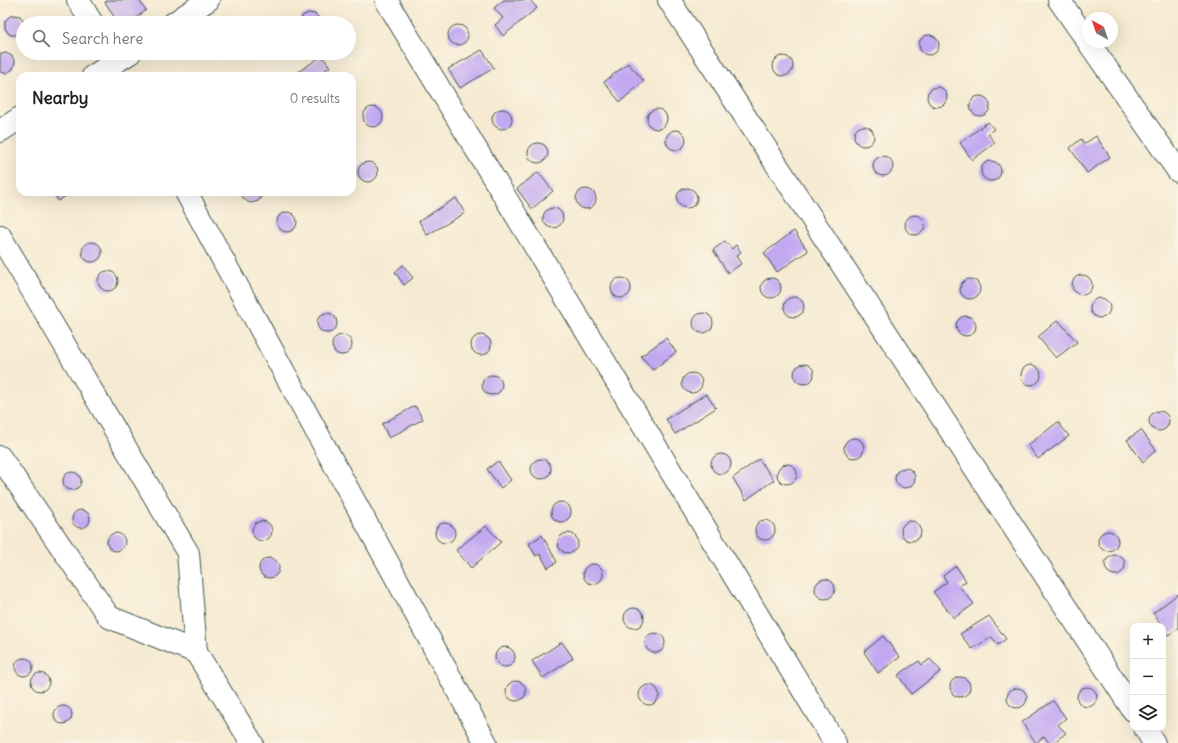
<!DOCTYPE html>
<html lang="en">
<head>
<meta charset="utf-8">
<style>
  :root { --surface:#fff; --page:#f6f6f6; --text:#202124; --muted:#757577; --line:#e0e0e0 }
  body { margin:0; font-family:Delius,sans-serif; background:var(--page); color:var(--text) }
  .controls { position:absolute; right:12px; bottom:12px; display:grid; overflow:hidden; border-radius:8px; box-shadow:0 4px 16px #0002 }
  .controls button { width:36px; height:36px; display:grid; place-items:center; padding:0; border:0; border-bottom:1px solid var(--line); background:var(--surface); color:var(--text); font:20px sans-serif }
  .compass { position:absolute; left:1082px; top:12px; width:36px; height:36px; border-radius:50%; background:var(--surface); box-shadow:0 4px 16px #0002; rotate:320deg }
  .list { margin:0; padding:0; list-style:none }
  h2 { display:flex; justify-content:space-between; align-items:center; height:52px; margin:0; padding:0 16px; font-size:17px }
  h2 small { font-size:13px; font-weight:400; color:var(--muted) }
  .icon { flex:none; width:22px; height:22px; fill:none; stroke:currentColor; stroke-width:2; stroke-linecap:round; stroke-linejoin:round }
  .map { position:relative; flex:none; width:1178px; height:743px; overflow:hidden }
  .search { position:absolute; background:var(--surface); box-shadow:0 4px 16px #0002; left:16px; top:16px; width:340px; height:44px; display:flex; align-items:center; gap:10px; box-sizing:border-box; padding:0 14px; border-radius:22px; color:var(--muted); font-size:15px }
  .panel { position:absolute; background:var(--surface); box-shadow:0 4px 16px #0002; left:16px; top:72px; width:340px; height:124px; border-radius:12px }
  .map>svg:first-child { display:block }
  .building { fill:#c2a7f1 }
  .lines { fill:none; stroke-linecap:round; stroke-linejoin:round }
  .minor-casing { stroke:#3f574c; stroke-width:24 }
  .minor { stroke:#fff; stroke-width:22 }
</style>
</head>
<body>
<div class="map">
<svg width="1178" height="743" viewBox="0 0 1178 743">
  <rect width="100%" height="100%" fill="#fcf5e5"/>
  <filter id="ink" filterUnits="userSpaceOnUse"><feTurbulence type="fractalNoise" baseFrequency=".025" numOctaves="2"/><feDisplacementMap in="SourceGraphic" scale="8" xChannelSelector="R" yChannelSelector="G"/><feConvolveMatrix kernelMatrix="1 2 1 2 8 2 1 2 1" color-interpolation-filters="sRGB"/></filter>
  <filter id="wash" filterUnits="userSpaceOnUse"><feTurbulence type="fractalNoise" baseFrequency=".012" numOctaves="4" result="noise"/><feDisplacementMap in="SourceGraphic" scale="16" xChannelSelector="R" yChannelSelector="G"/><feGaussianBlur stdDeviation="0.9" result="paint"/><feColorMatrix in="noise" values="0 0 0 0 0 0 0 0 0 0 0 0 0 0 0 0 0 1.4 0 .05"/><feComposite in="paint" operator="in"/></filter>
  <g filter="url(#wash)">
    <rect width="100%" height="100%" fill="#f6ead2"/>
    <g id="blocks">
      <g class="building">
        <polygon points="108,0 139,0 146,10 130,23 118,23 105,2"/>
        <polygon points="504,0 530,0 537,8 503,36 495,25 503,18 494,8"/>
        <polygon points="308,13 315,14 320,19 321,23 300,23 302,16"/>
        <polygon points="13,15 20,16 25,23 23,23 23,31 18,35 11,35 8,33 5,28 5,21 10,16"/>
        <circle cx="458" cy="35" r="10"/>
        <circle cx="929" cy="45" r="10"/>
        <polygon points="482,50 494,68 460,88 448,69"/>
        <polygon points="6,53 12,56 15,62 13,69 7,73 4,73 0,72 0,54"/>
        <circle cx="783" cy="66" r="10"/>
        <polygon points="322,56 330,67 322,72 325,76 292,76"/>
        <polygon points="628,63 644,81 620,102 604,82"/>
        <circle cx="937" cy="97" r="10"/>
        <circle cx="980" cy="106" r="10"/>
        <circle cx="373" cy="117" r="10"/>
        <circle cx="657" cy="119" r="10"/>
        <circle cx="502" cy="119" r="10"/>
        <polygon points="988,122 994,129 988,134 995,143 972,160 960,143"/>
        <circle cx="864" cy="136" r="10"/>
        <circle cx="676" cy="140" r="10"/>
        <polygon points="1096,136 1110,157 1087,173 1070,148 1081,139 1084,144"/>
        <circle cx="538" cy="153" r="10"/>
        <circle cx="883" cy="166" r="10"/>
        <circle cx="991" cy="171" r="10"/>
        <circle cx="368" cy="172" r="10"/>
        <polygon points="538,172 553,191 532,209 517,189"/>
        <circle cx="687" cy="198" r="10"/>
        <circle cx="586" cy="199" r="10"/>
        <polygon points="54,192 72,192 58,201"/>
        <polygon points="241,192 262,192 260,199 258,201 251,203 248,202 243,198"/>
        <polygon points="456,198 465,213 427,235 419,221"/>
        <circle cx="553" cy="218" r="10"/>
        <circle cx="287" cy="222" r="10"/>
        <circle cx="915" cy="225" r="10"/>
        <polygon points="794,231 808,251 777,272 764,253"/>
        <polygon points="725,241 732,249 736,245 741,252 736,256 741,264 728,273 713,250"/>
        <circle cx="92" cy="252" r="10"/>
        <polygon points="403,265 413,278 404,285 395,272"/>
        <circle cx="108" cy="281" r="10"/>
        <circle cx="1082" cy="285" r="10"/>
        <circle cx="771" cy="288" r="10"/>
        <circle cx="621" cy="288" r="10"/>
        <circle cx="970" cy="289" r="10"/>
        <circle cx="794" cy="307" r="10"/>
        <circle cx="1100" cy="308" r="10"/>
        <circle cx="703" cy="323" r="10"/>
        <circle cx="327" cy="323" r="10"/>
        <circle cx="966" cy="326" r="10"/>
        <polygon points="1058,320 1077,342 1056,358 1038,337"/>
        <circle cx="481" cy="345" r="10"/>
        <circle cx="342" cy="345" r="10"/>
        <polygon points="666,338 676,352 653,370 641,356"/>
        <circle cx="804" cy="374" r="10"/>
        <circle cx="1031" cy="375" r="10"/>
        <circle cx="692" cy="383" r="10"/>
        <circle cx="492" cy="385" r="10"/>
        <polygon points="706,394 716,408 675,434 666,419"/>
        <polygon points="415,406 423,419 389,438 382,424"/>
        <circle cx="1159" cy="421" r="10"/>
        <polygon points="1058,422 1069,436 1038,459 1028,445"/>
        <polygon points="1141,430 1156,450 1143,462 1127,440"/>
        <circle cx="854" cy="448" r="10"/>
        <circle cx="721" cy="464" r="10"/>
        <circle cx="541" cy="469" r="10"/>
        <polygon points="759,459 774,480 746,500 733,478"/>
        <polygon points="498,461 511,480 501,488 487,469"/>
        <circle cx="787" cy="474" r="10"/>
        <circle cx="905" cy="478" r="10"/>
        <circle cx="72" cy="481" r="9"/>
        <circle cx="561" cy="512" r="10"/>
        <circle cx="81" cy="519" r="9"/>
        <circle cx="765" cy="530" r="10"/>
        <circle cx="262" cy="531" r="10"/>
        <circle cx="911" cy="531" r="10"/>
        <circle cx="445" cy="533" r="10"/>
        <polygon points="486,526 501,542 471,568 456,550"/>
        <circle cx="1108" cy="541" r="10"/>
        <circle cx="568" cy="543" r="10"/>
        <circle cx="116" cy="542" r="9"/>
        <polygon points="542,535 557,562 548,568 540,554 536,556 529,544"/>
        <circle cx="1115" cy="565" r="10"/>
        <circle cx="269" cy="568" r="10"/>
        <circle cx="593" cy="574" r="10"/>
        <polygon points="956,566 966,581 959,586 974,604 954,618 933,592 947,582 943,576"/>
        <circle cx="825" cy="589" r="10"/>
        <polygon points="1178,594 1178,629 1168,635 1153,613"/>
        <circle cx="634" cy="618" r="10"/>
        <polygon points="989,616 1006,639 998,645 992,637 972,649 960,634"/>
        <circle cx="655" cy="643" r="10"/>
        <polygon points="883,636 900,657 878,673 864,652"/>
        <polygon points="562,642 573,658 543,678 532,661"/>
        <circle cx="505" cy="657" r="10"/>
        <circle cx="24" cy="667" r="9"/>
        <polygon points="930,659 941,671 911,694 898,675 919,661 922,665"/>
        <circle cx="40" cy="682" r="9"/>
        <circle cx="960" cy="687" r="10"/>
        <circle cx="516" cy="691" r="10"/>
        <circle cx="649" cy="695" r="10"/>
        <circle cx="1087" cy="697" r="10"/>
        <circle cx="1017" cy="698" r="10"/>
        <polygon points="1053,701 1066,718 1058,725 1066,733 1053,743 1049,743 1044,736 1036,743 1022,722"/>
        <circle cx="63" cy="715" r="9"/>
      </g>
    </g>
  </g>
  <g filter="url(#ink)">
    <use href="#blocks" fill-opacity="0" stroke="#3f574c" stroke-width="1"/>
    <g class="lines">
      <defs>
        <g id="minor">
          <polyline points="78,0 92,23"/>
          <polyline points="386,0 835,743"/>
          <polyline points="669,0 1133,710"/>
          <polyline points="1059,0 1178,171"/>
          <polyline points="174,23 208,0"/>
          <polyline points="93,76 130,53"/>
          <polyline points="0,131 20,118"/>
          <polyline points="186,192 486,743"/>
          <polyline points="0,236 188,553 196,652"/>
          <polyline points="0,457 109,617 196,652 252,743"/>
          <polyline points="1145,728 1154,743"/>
        </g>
      </defs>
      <use href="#minor" class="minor-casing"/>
      <use href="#minor" class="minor"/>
    </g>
  </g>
</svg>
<div class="controls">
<button>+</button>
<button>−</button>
<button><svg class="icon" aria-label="layers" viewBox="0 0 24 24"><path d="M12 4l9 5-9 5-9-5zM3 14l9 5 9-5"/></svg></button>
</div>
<svg class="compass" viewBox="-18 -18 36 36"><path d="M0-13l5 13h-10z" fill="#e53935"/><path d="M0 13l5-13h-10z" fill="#757577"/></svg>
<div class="search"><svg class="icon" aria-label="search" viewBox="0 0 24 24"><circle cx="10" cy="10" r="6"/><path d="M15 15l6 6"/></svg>Search here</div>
<section class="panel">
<h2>Nearby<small>0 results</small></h2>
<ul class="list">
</ul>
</section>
</div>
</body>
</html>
